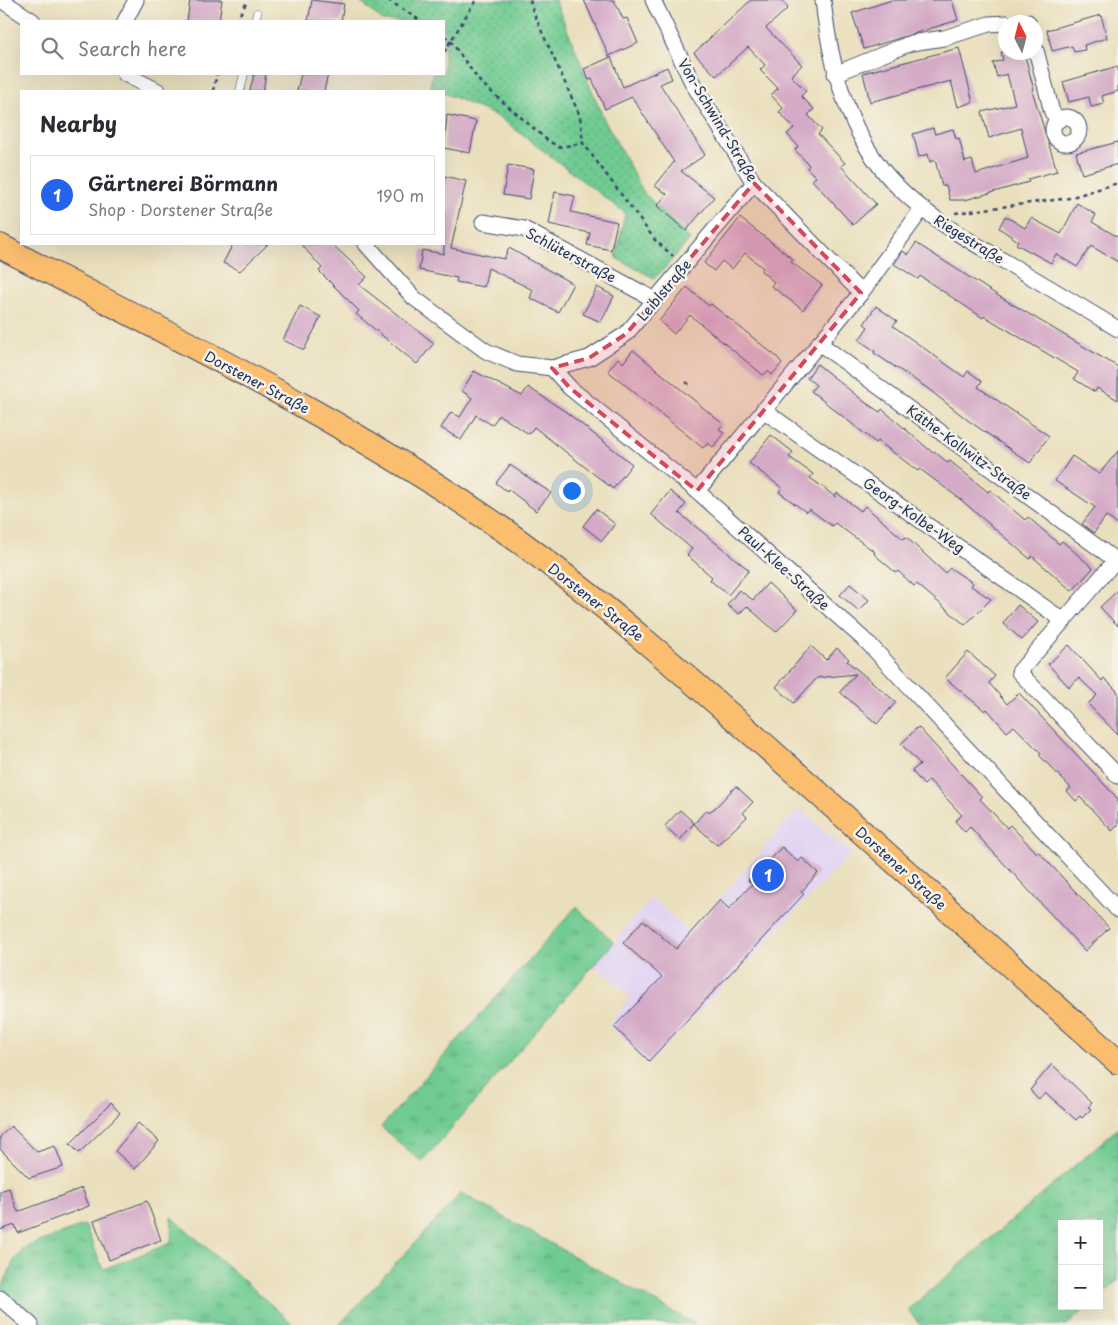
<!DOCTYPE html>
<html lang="en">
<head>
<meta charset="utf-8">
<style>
  :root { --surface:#fff; --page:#f7f7f7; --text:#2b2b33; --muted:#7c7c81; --line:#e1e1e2; --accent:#2563eb }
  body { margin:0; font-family:"Playpen Sans",sans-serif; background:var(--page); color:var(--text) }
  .controls { position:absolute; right:15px; bottom:15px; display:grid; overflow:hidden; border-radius:0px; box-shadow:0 5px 20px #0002 }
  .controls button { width:45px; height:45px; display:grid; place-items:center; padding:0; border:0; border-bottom:1px solid var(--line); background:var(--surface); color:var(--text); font:25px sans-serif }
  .compass { position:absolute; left:998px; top:15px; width:45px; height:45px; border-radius:50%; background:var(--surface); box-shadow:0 5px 20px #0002; rotate:354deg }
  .you { position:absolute; left:571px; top:490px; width:18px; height:18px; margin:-12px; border:4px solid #fff; border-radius:50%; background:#1a73e8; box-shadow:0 0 0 8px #1a73e833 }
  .badge { display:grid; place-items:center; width:32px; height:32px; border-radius:50%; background:var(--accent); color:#fff; font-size:16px; font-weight:700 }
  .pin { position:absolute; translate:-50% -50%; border:2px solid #fff; box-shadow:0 1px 5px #0006 }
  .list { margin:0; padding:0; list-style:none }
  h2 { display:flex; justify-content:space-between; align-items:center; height:65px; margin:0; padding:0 20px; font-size:21px }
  h2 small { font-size:16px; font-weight:400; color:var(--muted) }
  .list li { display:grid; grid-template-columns:32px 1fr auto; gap:15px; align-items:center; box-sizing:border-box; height:80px; margin:0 10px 10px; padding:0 10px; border:1px solid var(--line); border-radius:0px }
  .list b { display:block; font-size:19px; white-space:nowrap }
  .list p { margin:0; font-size:16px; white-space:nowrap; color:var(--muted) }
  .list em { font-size:16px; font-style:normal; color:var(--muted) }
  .icon { flex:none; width:28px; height:28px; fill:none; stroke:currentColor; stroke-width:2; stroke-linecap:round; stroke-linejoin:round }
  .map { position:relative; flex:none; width:1118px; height:1325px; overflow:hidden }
  .search { position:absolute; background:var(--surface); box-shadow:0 5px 20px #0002; left:20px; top:20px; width:425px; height:55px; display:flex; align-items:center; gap:12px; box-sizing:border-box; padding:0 18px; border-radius:0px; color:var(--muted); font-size:19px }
  .panel { position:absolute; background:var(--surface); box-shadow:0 5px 20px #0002; left:20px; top:90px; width:425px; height:155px; border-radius:0px }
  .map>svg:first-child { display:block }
  .built { fill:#e1d4f3 }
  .grass { fill:url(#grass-tufts); stroke:#467d78 }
  .park { fill:url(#park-dots); stroke:#467d78 }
  .building { fill:#d4aac7 }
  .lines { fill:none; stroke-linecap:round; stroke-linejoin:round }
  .lane-casing { stroke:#3a496c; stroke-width:9 }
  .street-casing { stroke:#3a496c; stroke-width:17 }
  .primary-casing { stroke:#3a496c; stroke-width:26 }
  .path { stroke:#3a496c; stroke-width:2.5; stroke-dasharray:4 4; stroke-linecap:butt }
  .lane { stroke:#fff; stroke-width:8 }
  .street { stroke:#fff; stroke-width:15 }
  .primary { stroke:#fbbd6e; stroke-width:24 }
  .marked { fill:#d1495b; fill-opacity:0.2; stroke:#d1495b; stroke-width:4; stroke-dasharray:10 6; stroke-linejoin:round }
  .labels { text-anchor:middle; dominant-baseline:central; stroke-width:5; stroke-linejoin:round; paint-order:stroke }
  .street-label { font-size:14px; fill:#1b2f5e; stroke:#f7f3e8 }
</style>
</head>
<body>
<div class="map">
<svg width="1118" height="1325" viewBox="0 0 1118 1325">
  <defs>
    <pattern id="grass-tufts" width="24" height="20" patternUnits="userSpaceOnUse" patternTransform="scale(1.25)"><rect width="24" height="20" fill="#70cb92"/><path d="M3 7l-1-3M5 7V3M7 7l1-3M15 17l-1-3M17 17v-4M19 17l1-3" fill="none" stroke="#5ba57a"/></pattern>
    <pattern id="park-dots" width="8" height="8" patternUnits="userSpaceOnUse" patternTransform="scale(1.25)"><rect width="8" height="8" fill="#70cb92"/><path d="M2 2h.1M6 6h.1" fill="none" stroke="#5ba57a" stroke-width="1.8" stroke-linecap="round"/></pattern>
  </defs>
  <rect width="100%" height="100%" fill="#f7f3e8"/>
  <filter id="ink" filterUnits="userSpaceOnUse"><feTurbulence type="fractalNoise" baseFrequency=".02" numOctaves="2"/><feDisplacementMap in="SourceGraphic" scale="10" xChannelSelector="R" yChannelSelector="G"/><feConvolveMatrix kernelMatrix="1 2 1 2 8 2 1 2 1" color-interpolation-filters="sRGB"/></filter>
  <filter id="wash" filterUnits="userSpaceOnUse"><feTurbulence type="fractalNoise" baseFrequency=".0096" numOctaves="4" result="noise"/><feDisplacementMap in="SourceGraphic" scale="20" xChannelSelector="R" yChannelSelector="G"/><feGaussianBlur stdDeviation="1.12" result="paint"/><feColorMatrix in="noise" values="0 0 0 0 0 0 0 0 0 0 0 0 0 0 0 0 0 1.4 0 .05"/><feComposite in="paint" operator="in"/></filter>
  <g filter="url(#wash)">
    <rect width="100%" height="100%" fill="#eadfbc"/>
    <polygon class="built" points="799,808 851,853 649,1064 609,1025 631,996 594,965 651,898 690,932"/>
    <g class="grass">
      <polygon points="576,907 614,942 422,1162 381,1127"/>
      <polygon points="1118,1128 1118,1281 1099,1297 1099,1224 1062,1224 1062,1306 1089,1306 1067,1325 920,1325 908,1310"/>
      <polygon points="461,1193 695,1324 339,1325"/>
      <polygon points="172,1217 294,1325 46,1325 2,1288 13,1262 26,1247 85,1225 103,1269 171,1243"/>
    </g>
    <polygon class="park" points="358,0 555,0 603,117 644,193 690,239 665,268 654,278 616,258 625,213 499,117 444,93 444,91 430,88 432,74 444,74 444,21 383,21"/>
    <g id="blocks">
      <g class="building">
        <polygon points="190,0 222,0 219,21 187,21"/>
        <polygon points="312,0 344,4 341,21 308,21"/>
        <polygon points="584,0 614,0 623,19 627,18 638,43 609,56"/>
        <polygon points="751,0 781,0 788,8 766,28 802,65 791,76 806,91 801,96 814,109 808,115 822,130 818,134 845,163 841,166 876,204 853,225 812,180 816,177 807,168 809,165 795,150 798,146 787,134 794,128 779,112 783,108 771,95 778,88 760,70 765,65 748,47 716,76 694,53"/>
        <polygon points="892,0 952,0 958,20 864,49 852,13"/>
        <polygon points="1101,15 1107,38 1084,45 1085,50 1074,52 1072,46 1052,51 1047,30"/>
        <polygon points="959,48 973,102 958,107 951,81 870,102 863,73"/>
        <polygon points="1001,52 1024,52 1034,90 1032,90 1057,171 1028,179 1029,182 965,200 950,200 946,185 942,186 935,160 930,162 928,154 919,157 913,134 933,128 935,134 953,129 956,139 959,138 965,162 972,160 976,174 1028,158 1021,128 989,138 982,112 1015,104 1007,74 997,77 993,63 1003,60"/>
        <polygon points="611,57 623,87 667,67 672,79 660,84 705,155 681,171 714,197 686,231 657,206 667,194 655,186 674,162 632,97 605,109 592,79 589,80 584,69"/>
        <polygon points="1118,66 1118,91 1102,96 1104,104 1091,107 1089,97 1069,102 1063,82"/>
        <polygon points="254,74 266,74 263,91 250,91"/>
        <polygon points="301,74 328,74 324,91 297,91"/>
        <polygon points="447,115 476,121 470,153 444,148"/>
        <polygon points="1118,142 1118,164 1082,174 1076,153"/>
        <polygon points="508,165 534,169 529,199 503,195"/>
        <polygon points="444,176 466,181 451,248 504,259 509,248 573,284 558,312 530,298 533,290 488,268 484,287 456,282 457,278 419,270 422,250 444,254"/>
        <polygon points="555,192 575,196 571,212 617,222 611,250 587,245 590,233 549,224"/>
        <polygon points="1077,203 1096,215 1092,222 1118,237 1118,262 1091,246 1077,267 1056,254 1051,263 1016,244 1018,241 999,228 1005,216 1025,228 1031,218 1061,234"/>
        <polygon points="740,218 793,259 791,262 822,285 803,310 771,286 774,282 761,271 763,268 745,253 732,269 722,261 714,271 704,263"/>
        <polygon points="916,243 997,295 1118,367 1118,400 1097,388 1095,392 1074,379 1078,372 984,316 983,318 920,276 918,279 894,264 903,251 908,255"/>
        <polygon points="233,244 268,244 240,271 223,263"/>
        <polygon points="301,244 332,244 367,277 359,285 434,343 417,364 356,314 359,311 319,271 322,268"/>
        <polygon points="597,287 614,296 601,322 583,314"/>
        <polygon points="687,287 709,306 711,304 777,357 782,363 772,375 768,371 763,375 690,315 674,334 659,321"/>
        <polygon points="300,306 321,317 304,350 283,340"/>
        <polygon points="876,306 897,321 893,326 964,377 968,371 982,381 978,387 1049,436 1030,463 969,421 927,388 874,353 875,351 859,340 868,327 864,324"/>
        <polygon points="633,350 723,424 719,429 724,433 713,447 708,443 703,448 608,371 618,358 623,363"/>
        <polygon points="817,364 866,403 880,412 882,409 933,453 934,451 948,463 950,461 988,492 990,490 1025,520 1028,517 1059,544 1062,541 1093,568 1072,591 1032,556 1030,559 960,499 920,469 918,471 878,441 876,443 811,391 816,385 807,378"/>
        <polygon points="474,371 522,396 528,387 566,412 632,464 613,489 534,427 529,434 499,415 492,425 476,415 461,440 441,428 451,412 460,417 472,398 462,391"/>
        <polygon points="771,435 793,452 789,457 813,474 810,478 824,488 835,497 837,493 861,511 865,506 903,539 906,537 945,573 950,568 973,583 971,586 991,599 965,625 917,584 914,586 898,571 896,573 874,554 875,552 835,523 832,526 809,509 806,512 779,492 782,488 749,463"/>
        <polygon points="1118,451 1118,525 1106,516 1094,533 1082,524 1095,507 1055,481 1072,456 1099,474"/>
        <polygon points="510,465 551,493 536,511 508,489 507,491 496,483"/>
        <polygon points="670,491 686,504 679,513 749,570 728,595 710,580 712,577 687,555 692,549 651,514"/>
        <polygon points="596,509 615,524 602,541 583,526"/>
        <polygon points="768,583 797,610 776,632 747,606 739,614 727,605 739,590 753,600"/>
        <polygon points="850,584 869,600 859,611 840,595"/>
        <polygon points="1118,590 1118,626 1100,607"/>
        <polygon points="1018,605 1038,622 1022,640 1003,623"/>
        <polygon points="1069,645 1102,681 1104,678 1118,692 1118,735 1088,704 1097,695 1079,678 1069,687 1048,664"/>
        <polygon points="811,646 826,660 837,648 849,659 847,661 896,702 877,724 840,692 856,674 817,678 794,703 776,687"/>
        <polygon points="968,652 995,676 989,683 1007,704 1019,693 1118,799 1118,825 1112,831 1080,797 1076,801 1067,791 1071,788 1039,755 1041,753 1014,726 1007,732 987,709 985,711 945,678"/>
        <polygon points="918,727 982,797 980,799 1007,828 1010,825 1037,853 1039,852 1109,928 1085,951 970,827 965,832 955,821 962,815 929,780 924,785 912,771 920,764 901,744"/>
        <polygon points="736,786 753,802 743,813 747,817 717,845 694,824 706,810 709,812 716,807"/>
        <polygon points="680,810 694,823 680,840 665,826"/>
        <polygon points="782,847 798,862 802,858 818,873 801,892 804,894 649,1061 614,1027 662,977 623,943 643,920 676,949 720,900 729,909 752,884 748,880"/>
        <polygon points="1052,1064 1092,1103 1088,1107 1091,1109 1082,1118 1080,1116 1076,1120 1045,1092 1039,1099 1030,1090"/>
        <polygon points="111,1103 120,1113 79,1153 70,1144"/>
        <polygon points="138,1123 159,1141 135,1169 115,1151"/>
        <polygon points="11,1126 37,1152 55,1146 63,1167 29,1178 0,1149 0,1137"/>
        <polygon points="9,1188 18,1212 82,1188 89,1206 18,1233 15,1225 0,1230 0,1191"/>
        <polygon points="147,1201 161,1240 109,1260 94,1221"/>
      </g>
    </g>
  </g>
  <g filter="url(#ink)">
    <use href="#blocks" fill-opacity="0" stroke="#3a496c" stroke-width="1"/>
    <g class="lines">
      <defs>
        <g id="lane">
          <polyline points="255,21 257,13"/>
          <polyline points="240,91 244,74"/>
        </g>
        <g id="street">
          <polyline points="1,0 33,21"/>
          <polyline points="653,0 693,84 754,183 861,293"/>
          <path d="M 823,0 C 830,65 848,136 895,184 C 927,217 965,238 1004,261 C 1042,283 1080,306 1118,329"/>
          <polyline points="125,21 136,0"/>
          <polyline points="1019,22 1028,22"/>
          <polyline points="1036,50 1052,112 1059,120"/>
          <polyline points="125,74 158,91"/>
          <polyline points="835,74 911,43 944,38 989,24 1006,23"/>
          <circle cx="1066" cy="130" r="13"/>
          <polyline points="922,209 861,293 697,491 869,644 1118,910"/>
          <polyline points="483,222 524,229 655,300"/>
          <polyline points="366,244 414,298 486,351 517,364 552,368 589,358 626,334 754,183"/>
          <polyline points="819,343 1118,562"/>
          <polyline points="552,368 570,388 697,491"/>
          <polyline points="763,410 1064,621"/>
          <polyline points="1116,560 1019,672 1118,776"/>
          <polyline points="0,1298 31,1325"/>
        </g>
        <path id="primary" d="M 0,246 C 171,336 347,420 505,531 C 611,607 708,695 806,782 C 910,875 1014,969 1118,1062"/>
      </defs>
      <use href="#lane" class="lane-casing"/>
      <use href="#street" class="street-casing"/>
      <use href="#primary" class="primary-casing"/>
      <g class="path">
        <polyline points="388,0 421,21"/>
        <polyline points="530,0 533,12 580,116 583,143"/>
        <polyline points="236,21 248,0"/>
        <polyline points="444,36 450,40 480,82 547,140 559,147 583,143 655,240 673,256"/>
        <polyline points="444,52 476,0"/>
        <polyline points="213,91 217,74"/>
        <polyline points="955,213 1069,198 1118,183"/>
        <polyline points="686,382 690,385"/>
      </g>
      <use href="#lane" class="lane"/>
      <use href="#street" class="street"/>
      <use href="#primary" class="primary"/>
    </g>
  </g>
  <path class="marked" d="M 754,183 L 861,293 L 697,491 L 570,388 L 552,368 L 589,358 L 626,334 Z"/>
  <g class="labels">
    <g class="street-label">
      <text transform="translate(718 120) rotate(59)">Von-Schwind-Straße</text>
      <text transform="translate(969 239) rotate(32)">Riegestraße</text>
      <text transform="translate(571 255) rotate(28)">Schlüterstraße</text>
      <text transform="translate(664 290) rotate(-50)">Leiblstraße</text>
      <text transform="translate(257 382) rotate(28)">Dorstener Straße</text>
      <text transform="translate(969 452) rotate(36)">Käthe-Kollwitz-Straße</text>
      <text transform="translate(914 515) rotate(35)">Georg-Kolbe-Weg</text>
      <text transform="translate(784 568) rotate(42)">Paul-Klee-Straße</text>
      <text transform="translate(596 602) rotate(38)">Dorstener Straße</text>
      <text transform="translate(901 868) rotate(42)">Dorstener Straße</text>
    </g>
  </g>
</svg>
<div class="controls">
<button>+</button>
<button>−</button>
</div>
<svg class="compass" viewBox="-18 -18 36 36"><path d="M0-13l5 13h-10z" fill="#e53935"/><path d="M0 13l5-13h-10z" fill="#7c7c81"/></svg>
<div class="you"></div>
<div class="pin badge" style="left:768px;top:875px">1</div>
<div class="search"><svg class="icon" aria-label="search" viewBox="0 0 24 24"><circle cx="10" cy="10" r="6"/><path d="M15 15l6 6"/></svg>Search here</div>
<section class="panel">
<h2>Nearby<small></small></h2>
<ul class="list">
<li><span class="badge">1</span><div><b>Gärtnerei Börmann</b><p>Shop · Dorstener Straße</p></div><em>190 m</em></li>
</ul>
</section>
</div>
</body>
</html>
